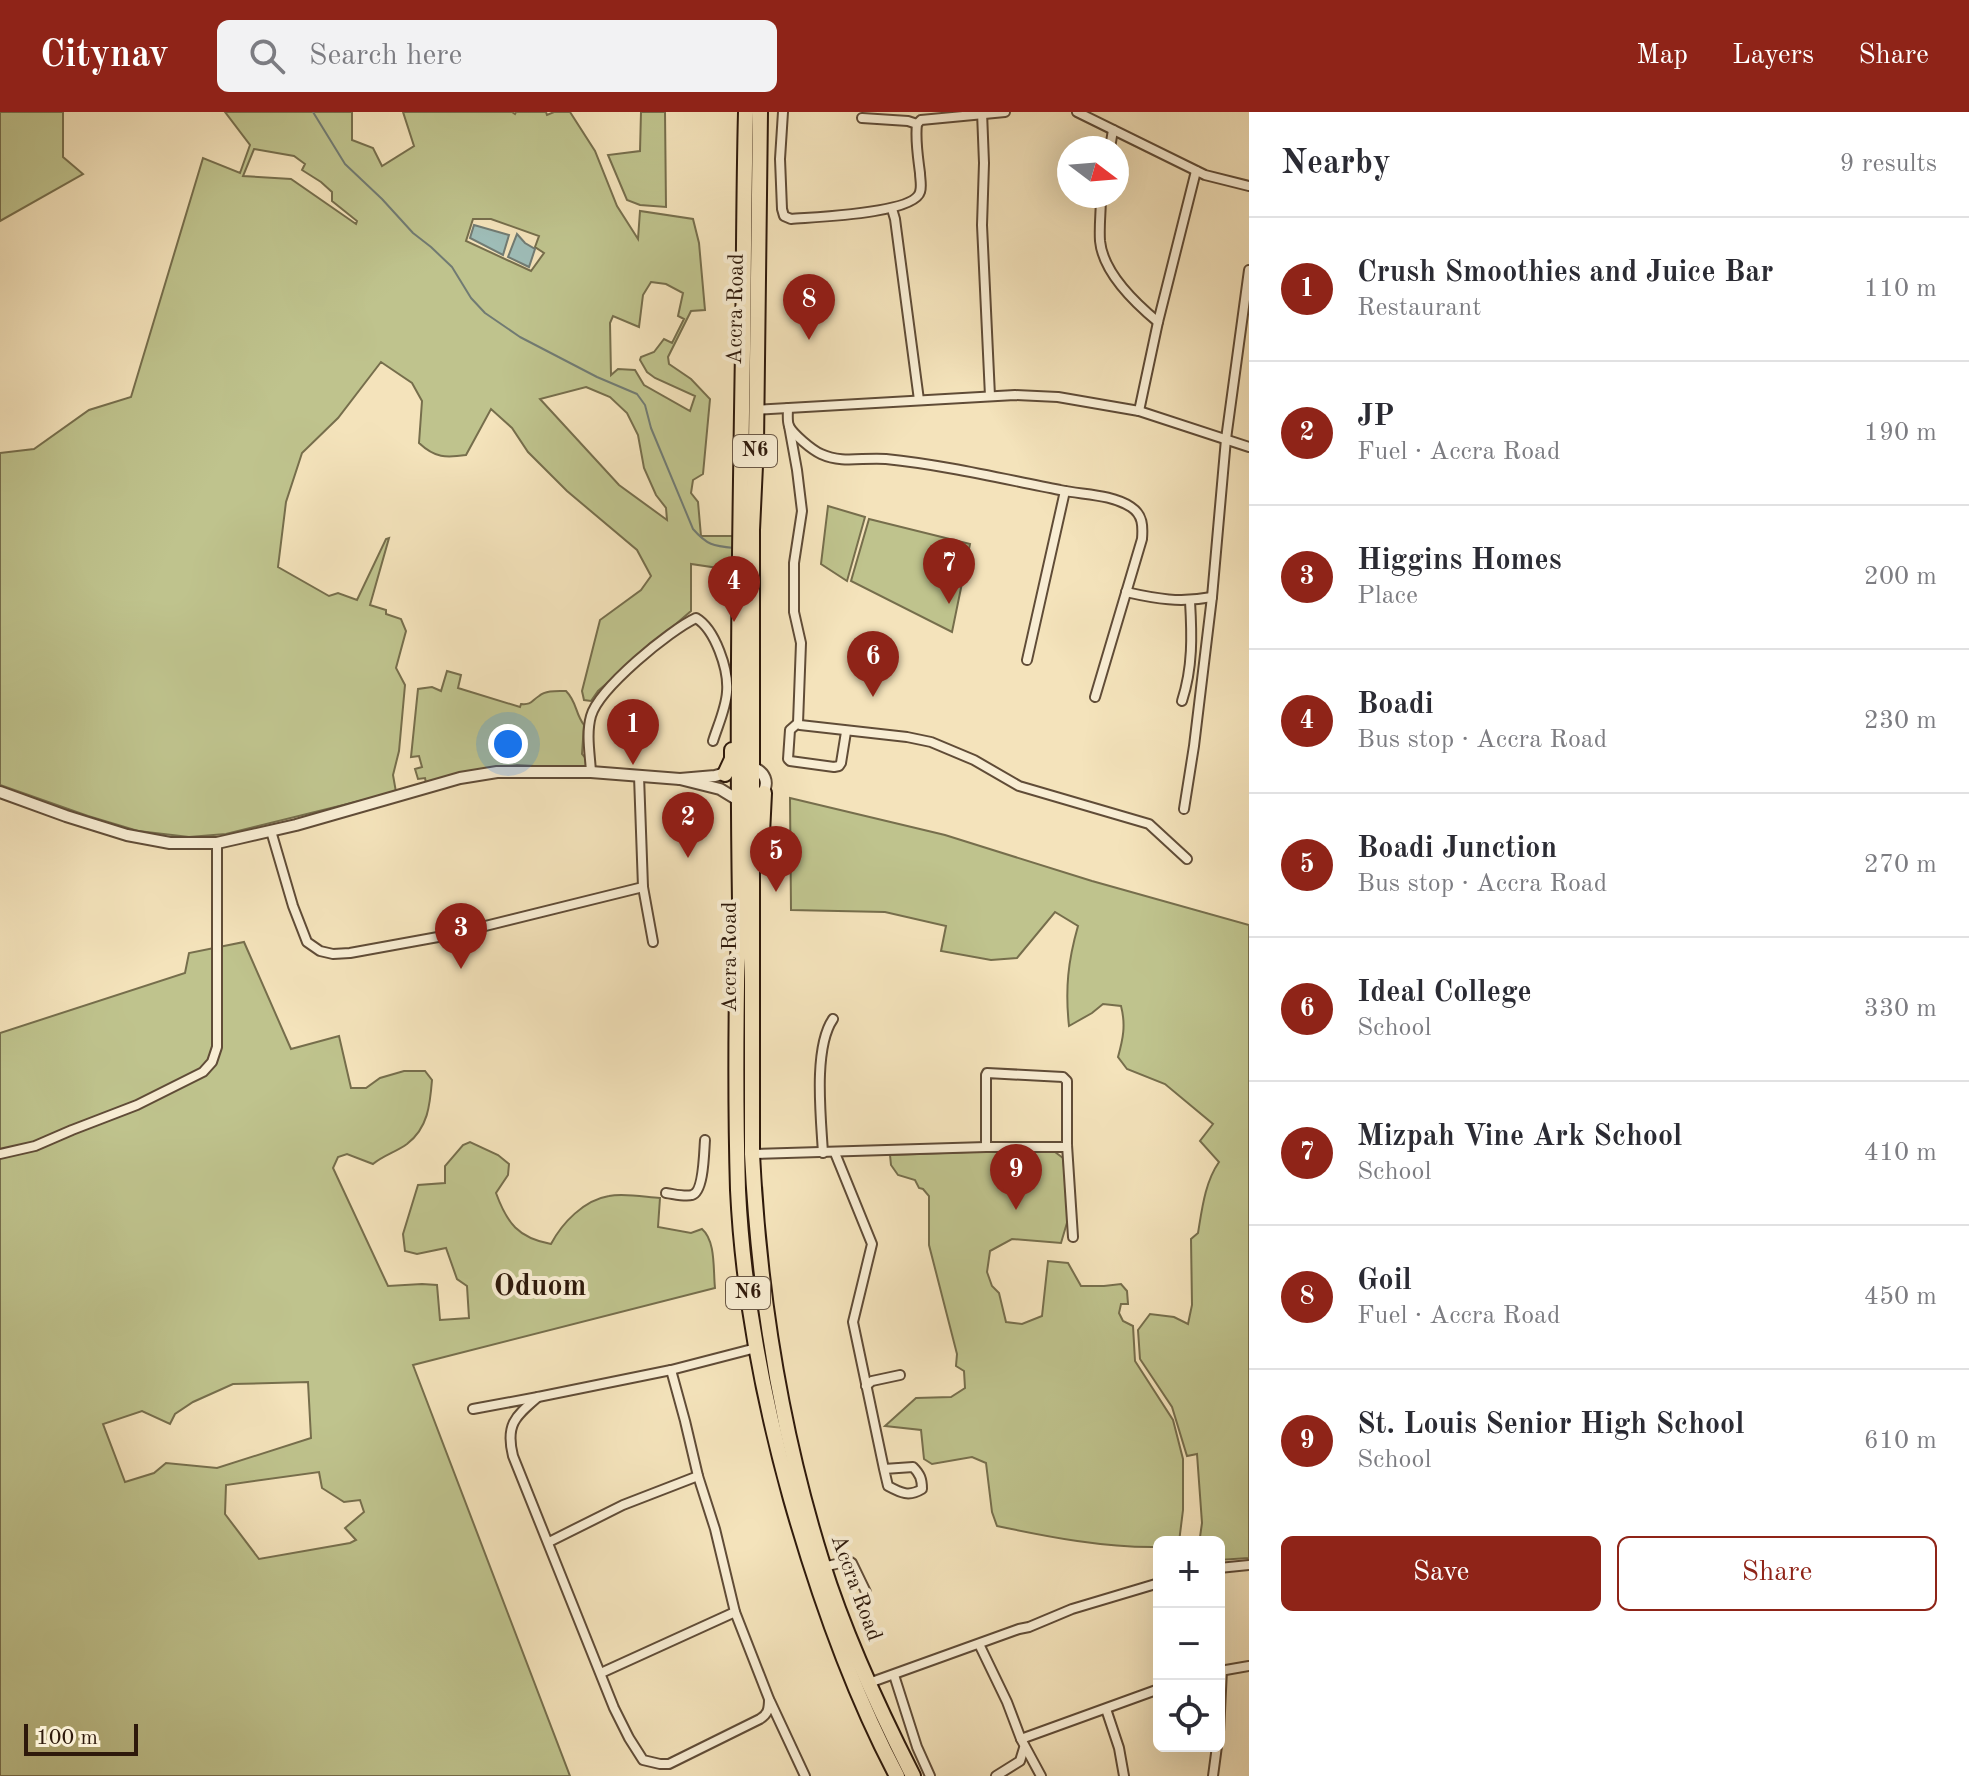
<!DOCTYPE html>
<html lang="en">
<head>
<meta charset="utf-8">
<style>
  :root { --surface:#fff; --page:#f2f2f3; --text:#2b2b33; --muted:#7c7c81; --line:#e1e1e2; --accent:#8f2418 }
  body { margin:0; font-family:"Old Standard TT",serif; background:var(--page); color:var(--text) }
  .controls { position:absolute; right:24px; bottom:24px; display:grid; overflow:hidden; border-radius:12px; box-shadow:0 8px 32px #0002 }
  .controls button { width:72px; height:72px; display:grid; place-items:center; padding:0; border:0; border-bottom:2px solid var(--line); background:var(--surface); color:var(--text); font:40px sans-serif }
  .compass { position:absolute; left:1057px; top:24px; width:72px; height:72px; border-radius:50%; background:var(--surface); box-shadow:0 8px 32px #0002; rotate:106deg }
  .scale { position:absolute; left:24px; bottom:20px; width:114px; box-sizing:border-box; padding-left:8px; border:4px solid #2e190b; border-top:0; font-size:22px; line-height:28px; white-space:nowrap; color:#2e190b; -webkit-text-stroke:6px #f8edd3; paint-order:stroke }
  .you { position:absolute; left:508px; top:632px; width:28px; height:28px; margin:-20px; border:6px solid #fff; border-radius:50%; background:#1a73e8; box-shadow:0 0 0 12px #1a73e833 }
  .badge { display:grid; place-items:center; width:52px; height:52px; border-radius:50%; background:var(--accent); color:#fff; font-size:26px; font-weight:700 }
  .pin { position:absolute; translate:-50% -66px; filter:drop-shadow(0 2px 4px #0008) }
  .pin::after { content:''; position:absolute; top:42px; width:28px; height:24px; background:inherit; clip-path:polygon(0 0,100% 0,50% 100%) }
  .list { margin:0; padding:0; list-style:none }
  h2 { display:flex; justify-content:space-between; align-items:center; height:104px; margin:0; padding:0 32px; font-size:34px }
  h2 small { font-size:26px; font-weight:400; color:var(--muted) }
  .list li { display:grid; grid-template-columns:52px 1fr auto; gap:24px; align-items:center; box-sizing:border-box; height:144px; padding:0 32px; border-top:2px solid var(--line) }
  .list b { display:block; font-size:30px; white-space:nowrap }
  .list p { margin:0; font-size:26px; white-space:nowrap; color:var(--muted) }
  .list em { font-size:26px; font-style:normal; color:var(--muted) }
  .actions { display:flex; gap:16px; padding:24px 32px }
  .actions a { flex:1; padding:18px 0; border:2px solid var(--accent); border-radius:12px; text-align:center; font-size:28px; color:var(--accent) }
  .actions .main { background:var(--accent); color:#fff }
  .icon { flex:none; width:44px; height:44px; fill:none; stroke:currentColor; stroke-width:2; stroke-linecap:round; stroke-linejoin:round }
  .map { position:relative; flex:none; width:1249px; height:1664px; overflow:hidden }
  header { display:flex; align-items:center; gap:48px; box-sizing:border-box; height:112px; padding:0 40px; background:var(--accent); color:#fff }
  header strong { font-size:38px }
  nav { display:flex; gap:44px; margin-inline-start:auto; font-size:28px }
  .search { width:560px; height:72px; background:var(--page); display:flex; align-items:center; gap:20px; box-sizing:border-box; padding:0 28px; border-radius:12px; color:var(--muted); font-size:30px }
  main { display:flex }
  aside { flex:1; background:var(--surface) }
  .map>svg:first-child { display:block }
  .green { fill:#bfc38d; stroke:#766e4c; stroke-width:2; fill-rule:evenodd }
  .water { fill:#9ebdb8; stroke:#717b73; stroke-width:2 }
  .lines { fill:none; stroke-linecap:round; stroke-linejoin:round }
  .stream { stroke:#717b73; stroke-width:2 }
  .minor-casing { stroke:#604c37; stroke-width:12 }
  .tertiary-casing { stroke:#604c37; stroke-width:14 }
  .trunk-casing { stroke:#2e190b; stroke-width:18 }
  .minor { stroke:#f8edd3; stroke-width:8 }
  .tertiary { stroke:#f8edd3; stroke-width:10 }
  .trunk { stroke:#f4e3bb; stroke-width:14 }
  .labels { text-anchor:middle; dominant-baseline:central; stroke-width:8; stroke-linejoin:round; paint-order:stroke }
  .shield { fill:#f8edd3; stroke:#6b5947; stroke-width:2 }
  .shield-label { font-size:20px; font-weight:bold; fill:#2e190b }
  .street-label { font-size:22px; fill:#2e190b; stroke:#f8edd3 }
  .district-label { font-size:30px; font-weight:bold; fill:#2e190b; stroke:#f8edd3 }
</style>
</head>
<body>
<header>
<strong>Citynav</strong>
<div class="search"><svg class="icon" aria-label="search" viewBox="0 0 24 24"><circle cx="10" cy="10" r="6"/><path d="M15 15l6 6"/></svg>Search here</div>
<nav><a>Map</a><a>Layers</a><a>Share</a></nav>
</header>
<main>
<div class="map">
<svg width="1249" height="1664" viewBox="0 0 1249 1664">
  <rect width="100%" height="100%" fill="#f4e3bb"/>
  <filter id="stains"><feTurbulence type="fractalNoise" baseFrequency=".0025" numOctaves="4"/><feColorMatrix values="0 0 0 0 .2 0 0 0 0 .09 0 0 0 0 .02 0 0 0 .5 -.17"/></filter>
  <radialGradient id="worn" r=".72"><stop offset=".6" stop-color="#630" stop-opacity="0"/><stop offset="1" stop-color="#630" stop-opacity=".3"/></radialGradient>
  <g class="green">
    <polygon points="0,0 63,0 63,45 83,62 0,109"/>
    <path d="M 225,0 L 352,0 L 352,28 L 373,36 L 382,54 L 414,34 L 403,0 L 512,0 L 515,2 L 516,0 L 546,0 L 547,3 L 554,0 L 570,0 L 595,39 L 617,94 L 638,127 L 640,99 L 693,107 L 699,131 L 705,198 L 691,199 L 668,245 L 669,252 L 691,267 L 710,287 L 703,362 L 693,368 L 691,381 L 698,390 L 701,424 L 734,424 L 732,458 L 691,452 L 691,499 L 598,579 L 591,589 L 584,588 L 582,579 L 600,508 L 641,478 L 651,464 L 637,438 L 567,379 L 528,340 L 512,316 L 491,297 L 466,343 C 446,346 435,346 419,331 L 422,289 L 412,271 L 381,250 L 338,306 L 302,341 L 286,390 L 278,455 L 329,484 L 338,481 L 357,488 L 386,427 L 389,426 L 370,493 L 386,498 L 386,502 L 401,507 L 406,519 L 396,556 L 405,573 L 399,639 L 393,663 L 396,680 L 226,722 L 189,725 L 138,719 L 88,704 L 0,673 L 0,341 L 34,337 L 89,298 L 131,285 L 203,46 L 240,61 L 250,33 ZM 254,37 L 294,44 L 305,52 L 302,58 L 321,70 L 332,80 L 332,89 L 357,109 L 356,112 L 291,67 L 243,64 ZM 473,107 L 491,107 L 539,124 L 535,135 L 544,141 L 531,159 L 466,129 ZM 651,170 L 666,172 L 683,181 L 678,204 L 684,207 L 672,231 L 664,227 L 654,240 L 641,245 L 640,248 L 647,260 L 655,266 L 695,284 L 690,299 L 644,273 L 635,258 L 618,257 L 611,263 L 610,211 L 613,204 L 639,215 L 643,183 ZM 586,275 L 610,285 L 627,301 L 638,323 L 644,356 L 656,383 L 666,396 L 667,408 L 619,373 L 540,287 Z"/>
    <polygon points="641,0 665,0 666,95 640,93 627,88 608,43 640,39"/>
    <polygon points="828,394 865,405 847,469 821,452"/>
    <polygon points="869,407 970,432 952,520 851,469"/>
    <path d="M 447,559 L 461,563 L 458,576 L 520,595 L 521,592 C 532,593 531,589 539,584 C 546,578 557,579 566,579 C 577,590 575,601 584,613 L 582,642 L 588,649 L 587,657 L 517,653 L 472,659 L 426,671 L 425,666 L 418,667 L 415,657 L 422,655 L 419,644 L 411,645 L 418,577 L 432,575 L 441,579 Z"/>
    <path d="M 790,686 L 945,723 L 1092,769 L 1249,813 L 1249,1446 L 1219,1448 L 1219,1430 L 1191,1430 L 1200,1425 L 1202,1411 L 1197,1342 L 1187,1344 L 1172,1295 L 1140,1247 L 1138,1218 L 1150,1202 L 1174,1205 L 1188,1212 L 1192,1193 L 1191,1127 L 1198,1121 C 1202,1097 1205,1070 1219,1050 L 1200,1029 L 1213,1012 L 1165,972 L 1127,957 L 1118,945 C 1123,927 1126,913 1121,894 L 1103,892 L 1092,901 L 1069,914 C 1065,877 1068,849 1078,814 L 1055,800 L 1017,846 L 991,848 L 941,839 L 946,814 L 885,800 L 791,798 Z"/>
    <path d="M 244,830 L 291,937 L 339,924 L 351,976 L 366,976 L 380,966 L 404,959 L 425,959 L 432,968 C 430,993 428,1016 407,1032 C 396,1040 384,1043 373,1052 L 347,1042 L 338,1045 L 333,1056 L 388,1174 L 422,1172 L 437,1173 L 440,1208 L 469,1206 L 467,1174 L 457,1167 L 446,1136 L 417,1142 L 405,1139 L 403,1122 L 418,1073 L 445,1071 L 445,1054 L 463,1033 L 470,1030 L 498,1043 L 509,1052 L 508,1063 L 496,1081 C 507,1111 518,1126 551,1132 C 562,1111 584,1088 609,1084 C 624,1081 645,1085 660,1086 L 658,1115 L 691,1121 L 702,1117 C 716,1129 713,1158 715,1176 L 413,1253 L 570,1664 L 0,1664 L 0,921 L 185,861 L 189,841 ZM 308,1270 L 311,1326 L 217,1356 L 166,1351 L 154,1361 L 125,1370 L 103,1312 L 142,1299 L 170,1312 L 175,1302 L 193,1290 L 233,1272 ZM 319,1360 L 322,1376 L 344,1390 L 360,1388 L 364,1400 L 345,1416 L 356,1428 L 350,1431 L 259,1447 L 225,1402 L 226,1373 Z"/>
    <path d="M 1051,1037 L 1063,1046 L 1069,1104 L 1061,1131 L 1012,1127 L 990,1139 L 987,1160 L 992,1174 L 999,1181 L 1006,1210 L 1022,1212 L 1042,1204 L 1048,1149 L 1068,1151 L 1081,1174 L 1104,1174 L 1121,1172 L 1127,1179 L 1128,1192 L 1121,1192 L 1119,1201 L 1123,1209 L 1133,1214 L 1135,1249 L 1173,1308 L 1183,1347 L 1183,1398 L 1179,1430 L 1159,1430 L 1159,1435 C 1105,1436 1049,1425 997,1414 L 992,1400 L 986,1351 L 972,1345 L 932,1352 L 924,1347 L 921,1318 L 885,1314 L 916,1286 L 951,1285 L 965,1276 L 964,1259 L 956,1254 L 957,1242 L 929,1133 L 929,1084 L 923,1077 L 919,1076 L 915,1068 L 898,1063 L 891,1053 L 890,1043 Z"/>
  </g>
  <g class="water">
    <polygon points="474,113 509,123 503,143 470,126"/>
    <polygon points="517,122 525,131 535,137 529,155 508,145"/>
  </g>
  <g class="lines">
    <path class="stream" d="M 313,0 L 345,52 L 382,87 L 413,121 L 431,135 L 452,155 L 471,186 L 485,201 L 520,225 L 597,265 L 637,282 L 645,293 L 651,316 L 693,417 C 707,433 713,434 734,436"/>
    <defs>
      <g id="minor">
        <path d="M 783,0 L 780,47 L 782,97 L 784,104 L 791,107 C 812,105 914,102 920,80 C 922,74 920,67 920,61 C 918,45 915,28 917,12 L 921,8 L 1005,0"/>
        <polyline points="982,0 984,51 982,113 990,284"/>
        <polyline points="1077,0 1205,63 1249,74"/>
        <polyline points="862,6 908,9 917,12"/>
        <polyline points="1110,36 1113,18"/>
        <path d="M 1101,84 C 1101,99 1099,114 1100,129 C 1103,160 1135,191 1158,210"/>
        <polyline points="892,97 895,107 919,288"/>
        <path d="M 788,296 C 788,301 787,309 789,314 C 793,322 812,338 821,342 C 843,352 862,345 886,347 C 945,353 1003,367 1060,378 C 1083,383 1111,382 1131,395 C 1143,403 1143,414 1142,427 L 1095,585"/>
        <polyline points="755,298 1015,283 1058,285 1139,299 1249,335"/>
        <polyline points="1139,299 1158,210 1196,59"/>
        <polyline points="789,314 797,358 802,399 794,451 794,500 801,531 798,611 790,618 788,647 790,649 834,655 839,654 841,651 846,620"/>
        <path d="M 1126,480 C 1157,487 1180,491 1212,485"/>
        <polyline points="1027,548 1065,379"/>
        <path d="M 1182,589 C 1193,555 1192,523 1190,489"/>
        <polyline points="798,611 800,613 907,625 931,630 974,648 1019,674 1149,712 1187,747"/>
        <path d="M 591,660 C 590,642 586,622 591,604 C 599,576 670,518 696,506 C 715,517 729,558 727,580 C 726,596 718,613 713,629"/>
        <polyline points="639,664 643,775 653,830"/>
        <polyline points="1184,697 1194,634 1212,485 1226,327 1249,158"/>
        <polyline points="271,719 293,794 307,830 320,839 333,842 350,841 449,823 643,775"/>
        <polyline points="986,1035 986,963 987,961 1063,965 1067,969 1067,1033 1073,1125"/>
        <path d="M 823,1041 C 821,1006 813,936 833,907"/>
        <path d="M 835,1041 L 872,1132 L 853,1210 L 884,1357 L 888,1374 C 901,1381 909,1385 922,1377 C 922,1367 920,1362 913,1355 L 884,1357"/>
        <polyline points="0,1042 35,1034 72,1018 137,993 203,960 212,950 217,935 217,731"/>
        <polyline points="752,1042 986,1035 1064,1035 1067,1033"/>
        <path d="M 666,1081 C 674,1082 685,1085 692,1083 C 704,1080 704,1039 705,1028"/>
        <polyline points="866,1274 872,1269 900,1263"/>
        <path d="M 538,1285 C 516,1304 505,1312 513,1344 L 614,1596 L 629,1626 L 643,1648 L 660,1652 L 669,1652 L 760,1607 C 768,1602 769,1597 769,1587 L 735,1500 L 715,1417 L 698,1364 L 685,1309 L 671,1258"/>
        <polyline points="473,1297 538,1285 671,1258 756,1236"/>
        <polyline points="549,1430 623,1393 698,1364"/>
        <polyline points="823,1455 849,1449 852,1451 866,1480"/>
        <polyline points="1219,1456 1249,1453"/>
        <polyline points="979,1532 1007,1590 1021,1627 1041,1664"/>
        <polyline points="1220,1559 1249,1554"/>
        <polyline points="601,1561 735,1500"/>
        <polyline points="894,1563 917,1635 930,1664"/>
        <polyline points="869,1571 1019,1517 1029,1515 1072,1497 1159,1471"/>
        <polyline points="770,1589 805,1664"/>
        <polyline points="1106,1597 1119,1636 1124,1664"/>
        <polyline points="1219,1620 1222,1558"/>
        <polyline points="1021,1627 1159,1577"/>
        <polyline points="996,1664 1020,1649 1024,1636"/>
        <polyline points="1213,1664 1217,1634"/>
      </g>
      <g id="tertiary">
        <path d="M 748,655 C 765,657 772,672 759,685"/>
        <polyline points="680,667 715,664 729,660"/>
        <polyline points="0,680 66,704 127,723 170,731 217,731 239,726 296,713 460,666 497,660 591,660 680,667 720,677 738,688 744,688"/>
      </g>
      <g id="trunk">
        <path d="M 746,0 C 744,79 744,158 743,238 C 740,422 737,606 740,790 C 741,818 737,846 737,874 C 736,942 736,1010 738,1078 C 743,1183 763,1286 791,1387 C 818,1482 851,1577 897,1664"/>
        <path d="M 760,0 L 756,332 L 752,418 L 752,1042 C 759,1183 780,1316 822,1450 C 845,1524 878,1595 913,1664"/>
        <polyline points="725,662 732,647 732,638"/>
        <polyline points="761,742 764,681"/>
      </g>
    </defs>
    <use href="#minor" class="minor-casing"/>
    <use href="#tertiary" class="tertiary-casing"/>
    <use href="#trunk" class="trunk-casing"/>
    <use href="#minor" class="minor"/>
    <use href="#tertiary" class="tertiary"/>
    <use href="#trunk" class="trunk"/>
  </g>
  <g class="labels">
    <g class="shield">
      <rect x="733" y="323" width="44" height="32" rx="6"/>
      <rect x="726" y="1165" width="44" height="32" rx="6"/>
    </g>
    <g class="shield-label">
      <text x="755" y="339">N6</text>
      <text x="748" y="1181">N6</text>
    </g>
    <g class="street-label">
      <text transform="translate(736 197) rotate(-89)">Accra Road</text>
      <text transform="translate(730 845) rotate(-90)">Accra Road</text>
      <text transform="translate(856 1476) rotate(70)">Accra Road</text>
    </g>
    <g class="district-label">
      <text x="540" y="1175">Oduom</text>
    </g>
  </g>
  <rect width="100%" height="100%" filter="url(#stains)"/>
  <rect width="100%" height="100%" fill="url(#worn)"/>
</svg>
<div class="controls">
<button>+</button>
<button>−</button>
<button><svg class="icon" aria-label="locate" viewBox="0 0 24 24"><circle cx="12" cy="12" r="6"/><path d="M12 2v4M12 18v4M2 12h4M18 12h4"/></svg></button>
</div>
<svg class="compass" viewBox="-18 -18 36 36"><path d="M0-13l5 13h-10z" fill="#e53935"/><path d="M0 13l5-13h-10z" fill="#7c7c81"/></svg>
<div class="scale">100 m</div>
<div class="you"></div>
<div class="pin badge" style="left:633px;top:653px">1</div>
<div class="pin badge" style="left:688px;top:746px">2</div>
<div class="pin badge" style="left:461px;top:857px">3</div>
<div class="pin badge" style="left:734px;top:510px">4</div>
<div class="pin badge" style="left:776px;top:780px">5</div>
<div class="pin badge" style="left:873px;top:585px">6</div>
<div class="pin badge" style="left:949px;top:492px">7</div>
<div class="pin badge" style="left:809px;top:228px">8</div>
<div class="pin badge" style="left:1016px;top:1098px">9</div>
</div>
<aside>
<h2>Nearby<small>9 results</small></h2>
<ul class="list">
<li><span class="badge">1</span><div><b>Crush Smoothies and Juice Bar</b><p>Restaurant</p></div><em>110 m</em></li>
<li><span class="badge">2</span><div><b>JP</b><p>Fuel · Accra Road</p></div><em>190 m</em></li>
<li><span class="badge">3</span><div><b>Higgins Homes</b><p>Place</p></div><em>200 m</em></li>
<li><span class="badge">4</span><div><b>Boadi</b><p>Bus stop · Accra Road</p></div><em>230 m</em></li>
<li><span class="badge">5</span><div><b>Boadi Junction</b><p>Bus stop · Accra Road</p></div><em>270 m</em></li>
<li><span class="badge">6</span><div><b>Ideal College</b><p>School</p></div><em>330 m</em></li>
<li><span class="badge">7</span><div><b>Mizpah Vine Ark School</b><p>School</p></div><em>410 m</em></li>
<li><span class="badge">8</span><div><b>Goil</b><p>Fuel · Accra Road</p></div><em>450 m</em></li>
<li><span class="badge">9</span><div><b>St. Louis Senior High School</b><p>School</p></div><em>610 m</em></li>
</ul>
<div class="actions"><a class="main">Save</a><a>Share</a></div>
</aside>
</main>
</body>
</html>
